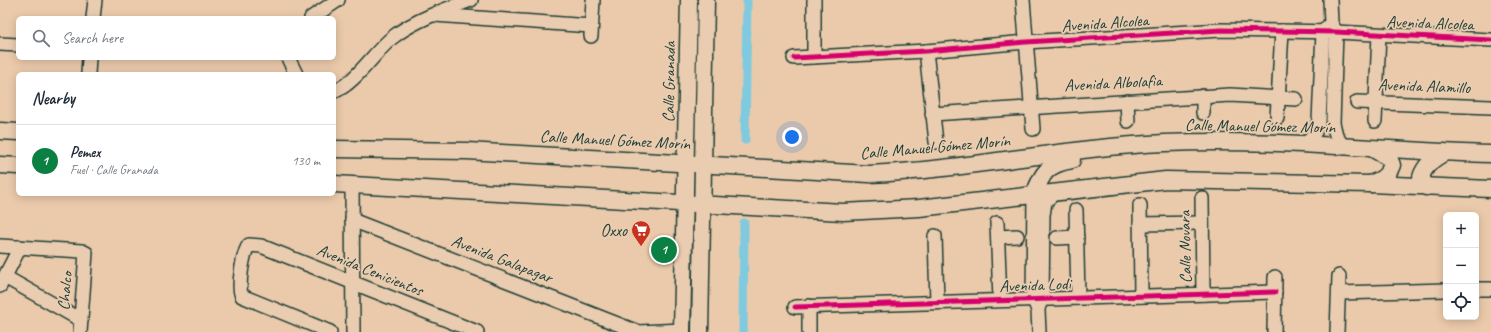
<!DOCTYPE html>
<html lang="en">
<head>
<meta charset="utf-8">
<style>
  :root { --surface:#fff; --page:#f6f6f7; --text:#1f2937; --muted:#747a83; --line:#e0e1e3; --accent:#0b8043 }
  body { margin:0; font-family:Caveat,sans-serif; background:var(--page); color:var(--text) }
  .controls { position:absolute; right:12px; bottom:12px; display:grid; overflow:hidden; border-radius:6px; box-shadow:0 2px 10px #0003 }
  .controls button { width:36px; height:36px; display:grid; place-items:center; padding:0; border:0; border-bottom:1px solid var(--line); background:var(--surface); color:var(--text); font:20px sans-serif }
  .you { position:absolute; left:792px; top:137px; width:14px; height:14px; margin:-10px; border:3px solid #fff; border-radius:50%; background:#1a73e8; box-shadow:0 0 0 6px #1a73e833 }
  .badge { display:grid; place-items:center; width:26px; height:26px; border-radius:50%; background:var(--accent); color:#fff; font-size:13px; font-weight:700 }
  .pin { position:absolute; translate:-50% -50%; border:2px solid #fff; box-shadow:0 1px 4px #0006 }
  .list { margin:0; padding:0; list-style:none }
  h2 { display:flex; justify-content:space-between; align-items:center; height:52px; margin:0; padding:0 16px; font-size:17px }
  h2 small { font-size:13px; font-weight:400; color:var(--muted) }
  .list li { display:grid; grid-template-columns:26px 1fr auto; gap:12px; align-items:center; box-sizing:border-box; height:72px; padding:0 16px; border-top:1px solid var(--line) }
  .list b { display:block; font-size:15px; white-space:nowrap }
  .list p { margin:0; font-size:13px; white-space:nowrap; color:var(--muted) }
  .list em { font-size:13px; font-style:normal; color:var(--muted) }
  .icon { flex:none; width:22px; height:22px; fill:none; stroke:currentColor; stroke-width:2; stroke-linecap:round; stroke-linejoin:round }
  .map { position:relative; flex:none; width:1491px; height:332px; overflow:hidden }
  .search { position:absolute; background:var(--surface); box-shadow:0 2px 10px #0003; left:16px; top:16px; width:320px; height:44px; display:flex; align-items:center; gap:10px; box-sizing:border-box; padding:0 14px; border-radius:6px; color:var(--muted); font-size:15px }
  .panel { position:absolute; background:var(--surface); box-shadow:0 2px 10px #0003; left:16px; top:72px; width:320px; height:124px; border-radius:6px }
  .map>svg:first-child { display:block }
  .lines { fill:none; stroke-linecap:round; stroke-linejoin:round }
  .canal { stroke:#7fcadf; stroke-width:9 }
  .minor-casing { stroke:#1f3d34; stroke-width:16 }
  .major-casing { stroke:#1f3d34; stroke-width:19 }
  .minor { stroke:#eacdb1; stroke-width:13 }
  .major { stroke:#eacdb1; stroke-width:16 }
  .cycleway-casing { stroke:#eacdb1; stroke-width:8 }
  .cycleway { stroke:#d6006c; stroke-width:5 }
  .labels { text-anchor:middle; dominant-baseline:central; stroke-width:3.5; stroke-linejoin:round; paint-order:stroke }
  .street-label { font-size:17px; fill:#1f3d34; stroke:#eacdb1 }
  .poi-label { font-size:17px; fill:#1f3d34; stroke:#eacdb1; text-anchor:end }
</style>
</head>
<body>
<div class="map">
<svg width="1491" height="332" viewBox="0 0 1491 332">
  <rect width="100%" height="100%" fill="#ebcaab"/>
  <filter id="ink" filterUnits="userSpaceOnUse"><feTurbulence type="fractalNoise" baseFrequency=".025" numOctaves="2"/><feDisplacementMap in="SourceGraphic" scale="8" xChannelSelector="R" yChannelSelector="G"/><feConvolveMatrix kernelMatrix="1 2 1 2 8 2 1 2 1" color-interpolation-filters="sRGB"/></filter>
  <g filter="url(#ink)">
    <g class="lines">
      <g class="canal">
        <polyline points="745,140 747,0"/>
        <polyline points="743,332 744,223"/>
      </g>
      <defs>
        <g id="minor">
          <polyline points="1023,0 1033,129"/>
          <polyline points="1330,0 1331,23 1336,32 1333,123 1336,135 1343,147"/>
          <polyline points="435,15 591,26"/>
          <polyline points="93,18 95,0"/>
          <polyline points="311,18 338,0"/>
          <polyline points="591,36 593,0"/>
          <polyline points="0,44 18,45"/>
          <polyline points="926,51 936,142"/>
          <polyline points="814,57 814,0"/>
          <polyline points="288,58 296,74"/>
          <polyline points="794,58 926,51 1026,42 1221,30 1336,32 1491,40"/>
          <polyline points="88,74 89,58"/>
          <path d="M 334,91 C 353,86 376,50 393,37 C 413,21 446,9 471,0"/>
          <polyline points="1203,96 1203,113"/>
          <polyline points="1127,101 1128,121"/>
          <polyline points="1357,102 1491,107"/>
          <polyline points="932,114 1230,95 1296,99"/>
          <polyline points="1277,118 1282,31"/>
          <polyline points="1375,121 1379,35"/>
          <polyline points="1306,145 1315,132 1319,121 1323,32 1328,26"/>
          <polyline points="352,185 353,332"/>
          <polyline points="1034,195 1033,298 1038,310 1039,332"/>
          <polyline points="1202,198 1203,294"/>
          <polyline points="1140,205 1141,296"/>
          <polyline points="1076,210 1078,298"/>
          <polyline points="352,220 638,332"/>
          <polyline points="997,223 1000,300"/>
          <polyline points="1140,224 1202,223"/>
          <polyline points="935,236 937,302"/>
          <polyline points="998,237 1017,236"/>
          <polyline points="1057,238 1077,237"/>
          <polyline points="0,246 82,251 86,253 80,332"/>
          <polyline points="5,277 81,320"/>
          <polyline points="0,286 20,247"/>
          <polyline points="1476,289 1491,289"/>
          <polyline points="1339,293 1446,290"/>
          <polyline points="1039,306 1042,298 1043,215 1045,202 1054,193"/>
          <polyline points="795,307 1275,292"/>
          <path d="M 330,332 L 242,296 C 237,289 243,252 249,245 L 261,246 L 477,332"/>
          <polyline points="638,332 683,330"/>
          <polyline points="809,332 809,306"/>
          <polyline points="1274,332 1275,277"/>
          <polyline points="1337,332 1339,276"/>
        </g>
        <g id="major">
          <polyline points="0,131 18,132"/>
          <path d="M 334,149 L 467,151 L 869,174 C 968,170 1066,147 1165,143 C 1274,138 1383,151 1491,154"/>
          <polyline points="0,165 18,166"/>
          <polyline points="334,184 843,212 919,208 1166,180 1370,184 1491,189"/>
          <path d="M 1370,184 C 1381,180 1388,176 1392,165 L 1389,158 L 1373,149"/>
          <path d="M 1426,187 L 1421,177 C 1425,165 1433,159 1444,153"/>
          <path d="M 1034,195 C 1042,173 1047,164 1072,160"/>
          <polyline points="682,332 689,0"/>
          <polyline points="700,332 706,0"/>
        </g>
      </defs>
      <use href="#minor" class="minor-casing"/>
      <use href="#major" class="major-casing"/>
      <use href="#minor" class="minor"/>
      <use href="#major" class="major"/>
      <defs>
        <g id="cycleway">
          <polyline points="794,58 926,51 1026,42 1221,30 1336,32 1491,40"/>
          <polyline points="795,307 1275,292"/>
        </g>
      </defs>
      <use href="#cycleway" class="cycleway-casing"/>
      <use href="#cycleway" class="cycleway"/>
    </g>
  </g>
  <defs>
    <symbol id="supermarket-pin" viewBox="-11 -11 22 30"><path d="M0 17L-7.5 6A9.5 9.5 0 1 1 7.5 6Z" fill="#c8321e" stroke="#eacdb1"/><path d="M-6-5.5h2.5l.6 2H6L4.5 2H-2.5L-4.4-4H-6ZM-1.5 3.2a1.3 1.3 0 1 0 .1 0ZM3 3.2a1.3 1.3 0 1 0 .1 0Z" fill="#fff"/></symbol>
  </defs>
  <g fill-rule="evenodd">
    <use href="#supermarket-pin" x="630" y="219" width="22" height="30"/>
  </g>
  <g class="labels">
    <g class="street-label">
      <text transform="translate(1105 23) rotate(-4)">Avenida Alcolea</text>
      <text transform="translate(1430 23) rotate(2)">Avenida Alcolea</text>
      <text transform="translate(669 82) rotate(-89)">Calle Granada</text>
      <text transform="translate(1113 83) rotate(-3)">Avenida Albolafia</text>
      <text transform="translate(1424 86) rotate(2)">Avenida Alamillo</text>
      <text transform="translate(1260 126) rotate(1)">Calle Manuel Gómez Morín</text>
      <text transform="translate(615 140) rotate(3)">Calle Manuel Gómez Morín</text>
      <text transform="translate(935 147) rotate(-5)">Calle Manuel Gómez Morín</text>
      <text transform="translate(1185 247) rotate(-91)">Calle Novara</text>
      <text transform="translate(502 259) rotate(21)">Avenida Galapagar</text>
      <text transform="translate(370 270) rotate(22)">Avenida Cenicientos</text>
      <text transform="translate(1035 285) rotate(-2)">Avenida Lodi</text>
      <text transform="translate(65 291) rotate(-85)">Chalco</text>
    </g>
    <g class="poi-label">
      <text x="627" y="230">Oxxo</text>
    </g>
  </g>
</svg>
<div class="controls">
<button>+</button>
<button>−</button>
<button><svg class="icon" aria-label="locate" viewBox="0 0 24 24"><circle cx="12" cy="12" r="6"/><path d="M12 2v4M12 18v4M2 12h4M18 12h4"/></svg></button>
</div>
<div class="you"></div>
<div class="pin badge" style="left:664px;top:250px">1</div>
<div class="search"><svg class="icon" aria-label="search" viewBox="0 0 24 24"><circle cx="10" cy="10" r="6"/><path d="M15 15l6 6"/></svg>Search here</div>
<section class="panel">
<h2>Nearby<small></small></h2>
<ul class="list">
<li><span class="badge">1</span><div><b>Pemex</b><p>Fuel · Calle Granada</p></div><em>130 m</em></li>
</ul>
</section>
</div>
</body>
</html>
